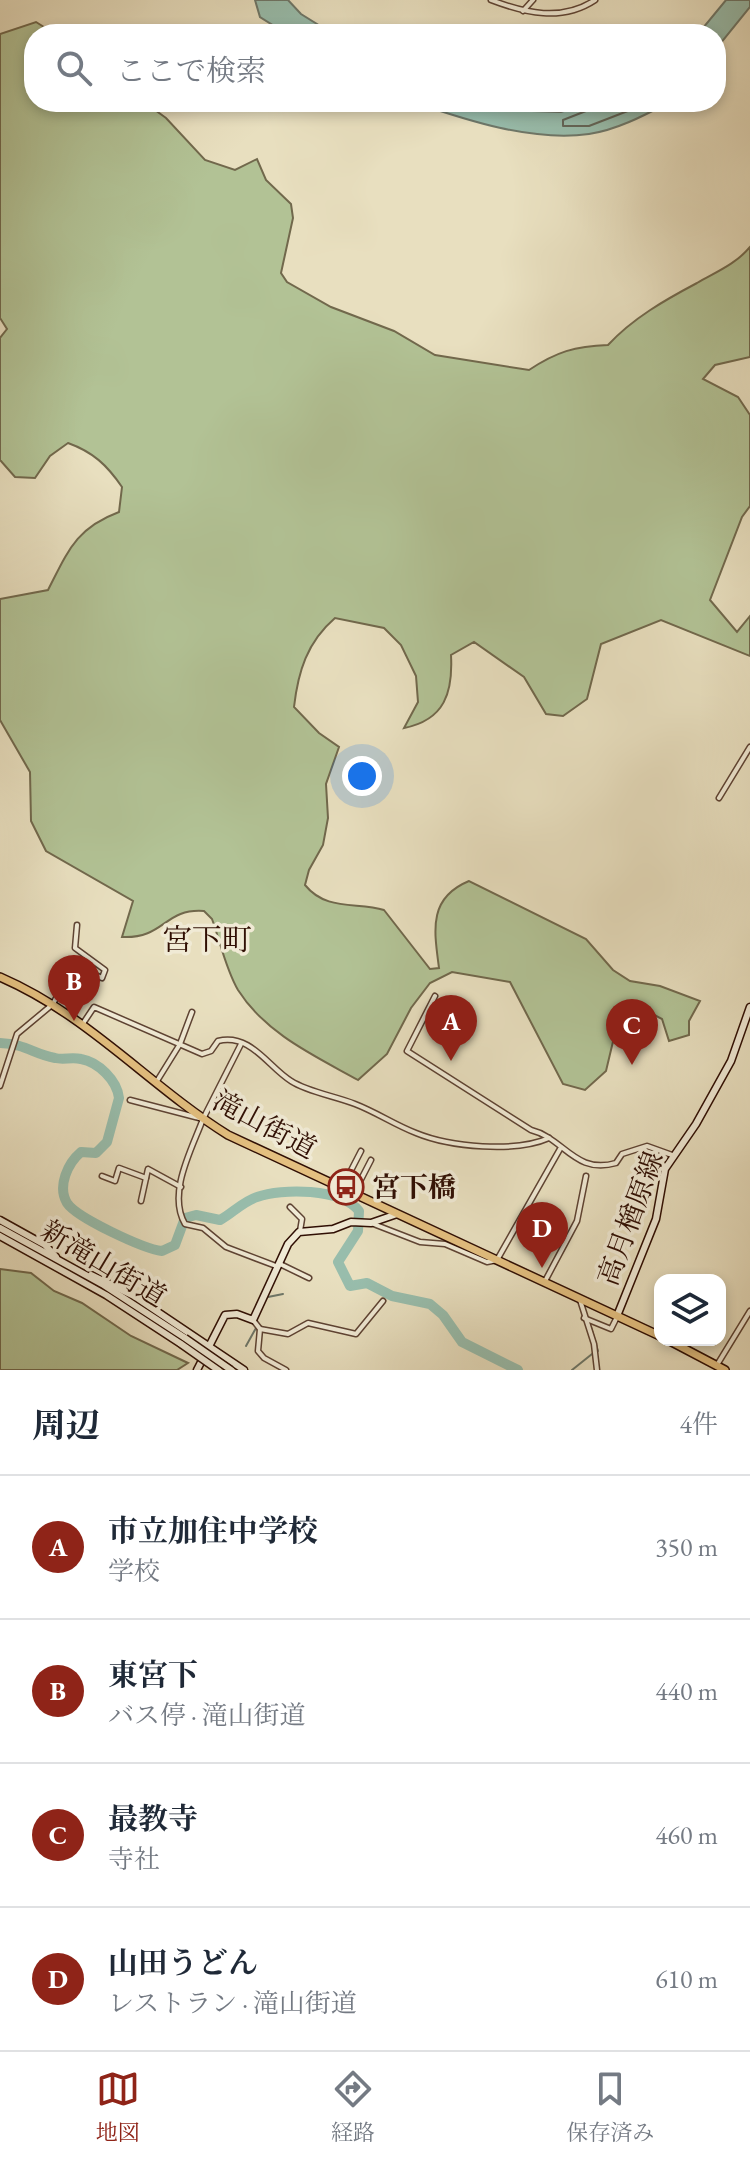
<!DOCTYPE html>
<html lang="ja">
<head>
<meta charset="utf-8">
<style>
  :root { --surface:#fff; --page:#f2f2f3; --text:#1f2937; --muted:#747a83; --line:#e0e1e3; --accent:#8f2418 }
  body { margin:0; font-family:"EB Garamond","Noto Serif JP",serif; background:var(--page); color:var(--text) }
  .controls { position:absolute; right:24px; bottom:24px; display:grid; overflow:hidden; border-radius:16px; box-shadow:0 4px 12px #0003 }
  .controls button { width:72px; height:72px; display:grid; place-items:center; padding:0; border:0; border-bottom:2px solid var(--line); background:var(--surface); color:var(--text); font:40px sans-serif }
  .you { position:absolute; left:362px; top:776px; width:28px; height:28px; margin:-20px; border:6px solid #fff; border-radius:50%; background:#1a73e8; box-shadow:0 0 0 12px #1a73e833 }
  .badge { display:grid; place-items:center; width:52px; height:52px; border-radius:50%; background:var(--accent); color:#fff; font-size:26px; font-weight:700 }
  .pin { position:absolute; translate:-50% -66px; filter:drop-shadow(0 2px 4px #0008) }
  .pin::after { content:''; position:absolute; top:42px; width:28px; height:24px; background:inherit; clip-path:polygon(0 0,100% 0,50% 100%) }
  .list { margin:0; padding:0; list-style:none }
  h2 { display:flex; justify-content:space-between; align-items:center; height:104px; margin:0; padding:0 32px; font-size:34px }
  h2 small { font-size:26px; font-weight:400; color:var(--muted) }
  .list li { display:grid; grid-template-columns:52px 1fr auto; gap:24px; align-items:center; box-sizing:border-box; height:144px; padding:0 32px; border-top:2px solid var(--line) }
  .list b { display:block; font-size:30px; white-space:nowrap }
  .list p { margin:0; font-size:26px; white-space:nowrap; color:var(--muted) }
  .list em { font-size:26px; font-style:normal; color:var(--muted) }
  .icon { flex:none; width:44px; height:44px; fill:none; stroke:currentColor; stroke-width:2; stroke-linecap:round; stroke-linejoin:round }
  .map { position:relative; flex:none; width:750px; height:1370px; overflow:hidden }
  .search { position:absolute; background:var(--surface); box-shadow:0 4px 12px #0003; left:24px; right:24px; top:24px; height:88px; display:flex; align-items:center; gap:20px; box-sizing:border-box; padding:0 28px; border-radius:32px; color:var(--muted); font-size:30px }
  .sheet { height:680px; background:var(--surface) }
  nav { display:flex; justify-content:space-around; align-items:center; box-sizing:border-box; height:112px; border-top:2px solid var(--line); background:var(--surface); font-size:22px; color:var(--muted) }
  nav a { display:grid; justify-items:center; gap:4px }
  nav .on { color:var(--accent) }
  .map>svg:first-child { display:block }
  .green { fill:#b2c295; stroke:#71684c; stroke-width:2 }
  .water { fill:#98bdac; stroke:#6e7769; stroke-width:2 }
  .lines { fill:none; stroke-linecap:round; stroke-linejoin:round }
  .shore { stroke:#646658; stroke-width:2 }
  .stream { stroke:#6e7769; stroke-width:2 }
  .river { stroke:#98bdac; stroke-width:10 }
  .minor-casing { stroke:#5e4333; stroke-width:7 }
  .secondary-casing { stroke:#300f04; stroke-width:9 }
  .trunk-casing { stroke:#300f04; stroke-width:10 }
  .minor { stroke:#f0ead5; stroke-width:4 }
  .secondary { stroke:#f0ead5; stroke-width:6 }
  .trunk { stroke:#e4c080; stroke-width:7 }
  .secondary-bridge-casing { stroke:#300f04; stroke-width:9; stroke-linecap:butt }
  .secondary-bridge { stroke:#f0ead5; stroke-width:6 }
  .labels { text-anchor:middle; dominant-baseline:central; stroke-width:7; stroke-linejoin:round; paint-order:stroke }
  .street-label { font-size:28px; fill:#300f04; stroke:#f0ead5 }
  .poi-label { font-size:28px; font-weight:bold; fill:#300f04; stroke:#f0ead5; text-anchor:start }
  .neighbourhood-label { font-size:30px; fill:#300f04; stroke:#f0ead5 }
</style>
</head>
<body>
<div class="map">
<svg width="750" height="1370" viewBox="0 0 750 1370">
  <rect width="100%" height="100%" fill="#e8dfbf"/>
  <filter id="stains"><feTurbulence type="fractalNoise" baseFrequency=".0025" numOctaves="4"/><feColorMatrix values="0 0 0 0 .2 0 0 0 0 .09 0 0 0 0 .02 0 0 0 .5 -.17"/></filter>
  <radialGradient id="worn" r=".72"><stop offset=".6" stop-color="#630" stop-opacity="0"/><stop offset="1" stop-color="#630" stop-opacity=".3"/></radialGradient>
  <g class="green">
    <path d="M 36,22 L 55,34 L 34,34 L 34,102 L 144,102 L 166,118 L 205,160 L 235,170 L 257,159 L 266,180 L 291,204 L 293,218 L 281,273 L 287,282 L 331,307 L 394,331 L 435,355 L 529,370 C 556,352 575,346 608,345 C 633,318 665,300 697,283 C 716,272 736,264 750,247 L 750,357 L 715,365 L 703,379 L 738,397 L 750,415 L 750,506 L 742,517 L 710,600 L 737,632 L 750,616 L 750,656 L 661,620 L 601,644 L 587,699 L 563,716 L 546,714 L 524,677 L 474,642 L 451,655 C 453,692 445,720 404,728 L 418,702 L 416,676 L 401,645 L 384,628 L 335,618 C 307,642 298,672 294,707 L 319,733 L 339,747 L 326,784 L 328,818 L 323,845 L 309,870 L 305,885 C 326,911 356,902 384,910 L 430,969 L 439,968 C 434,930 428,898 469,881 L 586,939 L 613,970 L 630,981 L 660,986 L 700,1001 L 689,1021 L 689,1035 L 669,1041 L 662,1019 L 647,1011 L 621,1008 L 606,1071 L 585,1090 L 563,1084 L 510,982 L 452,972 L 430,983 L 411,1008 L 387,1054 L 358,1080 C 315,1056 266,1034 238,990 C 226,970 220,941 212,919 L 204,911 C 164,908 165,939 122,937 L 133,901 L 46,851 L 31,821 L 30,772 L 0,720 L 0,599 L 48,590 C 68,551 76,528 119,512 L 122,487 C 107,465 93,452 68,443 L 50,456 L 35,478 L 15,477 L 0,460 L 0,338 L 7,329 L 0,318 L 0,34 Z"/>
    <polygon points="0,1269 31,1273 54,1291 82,1303 131,1336 188,1363 177,1370 0,1370"/>
  </g>
  <g class="water">
    <polygon points="255,0 288,0 301,14 333,34 287,34 260,17"/>
    <polygon points="726,0 750,0 750,7 716,49 716,34 698,34"/>
    <path d="M 413,102 L 490,102 L 532,111 L 561,112 L 592,102 L 670,102 C 645,115 617,130 589,134 C 532,142 466,120 413,102 Z"/>
  </g>
  <g class="lines">
    <polyline class="shore" points="589,102 586,111 563,120 563,126 589,126 651,102"/>
    <g class="stream">
      <polyline points="268,1297 283,1294"/>
      <polyline points="591,1327 598,1351"/>
      <polyline points="246,1346 256,1328"/>
      <polyline points="572,1370 592,1354"/>
    </g>
    <path class="river" d="M 0,1043 C 26,1044 33,1054 55,1058 C 63,1060 72,1057 81,1059 C 98,1062 117,1080 119,1098 L 107,1142 L 96,1153 L 81,1152 C 68,1163 57,1186 67,1203 C 77,1218 144,1249 162,1251 L 175,1245 L 185,1218 L 196,1215 L 220,1220 C 233,1213 242,1202 257,1197 C 282,1188 341,1188 359,1211 L 358,1231 L 338,1262 L 350,1286 L 367,1283 L 392,1296 L 430,1304 L 443,1315 L 462,1342 L 518,1370"/>
    <defs>
      <g id="minor">
        <path d="M 491,0 C 525,13 562,22 595,0"/>
        <polyline points="523,11 533,0"/>
        <polyline points="719,798 750,747"/>
        <path d="M 435,996 L 407,1051 L 531,1130 C 564,1138 575,1175 616,1163 L 622,1154 L 647,1146 L 672,1155"/>
        <path d="M 84,1022 L 94,1007 L 202,1054 L 211,1051 L 218,1041 C 251,1033 268,1067 291,1081 C 308,1092 335,1096 355,1104 C 376,1112 395,1125 416,1133 C 450,1147 515,1153 549,1138"/>
        <polyline points="157,1081 180,1044 192,1012"/>
        <polyline points="0,1086 17,1034 53,1004 73,965 102,978 105,970 75,948 77,925"/>
        <path d="M 130,1100 L 203,1119 C 192,1149 167,1193 185,1224 L 203,1228 L 226,1247 L 276,1266"/>
        <polyline points="204,1117 241,1044"/>
        <polyline points="102,1176 115,1181 119,1168 146,1178"/>
        <polyline points="342,1188 361,1151"/>
        <polyline points="354,1193 371,1160"/>
        <polyline points="141,1201 148,1169 181,1187"/>
        <polyline points="290,1207 302,1219 300,1231"/>
        <polyline points="371,1223 420,1242 445,1244 487,1262 497,1260 560,1149"/>
        <polyline points="280,1264 309,1278"/>
        <polyline points="544,1283 577,1221 586,1176"/>
        <polyline points="580,1300 594,1344 597,1370"/>
        <polyline points="584,1318 611,1329 617,1317"/>
        <polyline points="253,1320 260,1329 258,1351 264,1358 286,1370"/>
        <polyline points="260,1329 288,1334 308,1323 356,1334 383,1301"/>
        <polyline points="717,1365 750,1311"/>
      </g>
      <g id="secondary">
        <polyline points="0,1220 45,1245 56,1257"/>
        <polyline points="0,1228 102,1284 185,1338"/>
        <polyline points="0,1236 106,1295 181,1344"/>
        <polyline points="91,1275 134,1296 244,1370"/>
        <polyline points="617,1316 656,1219 665,1169 696,1124 731,1061 750,1007"/>
        <polyline points="197,1370 225,1315 237,1314 253,1320 288,1244 299,1232 333,1229 351,1222 371,1223 397,1214"/>
      </g>
      <g id="trunk">
        <path d="M 0,977 C 90,1016 148,1085 228,1135 L 660,1336"/>
        <polyline points="668,1340 725,1370"/>
      </g>
    </defs>
    <use href="#minor" class="minor-casing"/>
    <use href="#secondary" class="secondary-casing"/>
    <use href="#trunk" class="trunk-casing"/>
    <use href="#minor" class="minor"/>
    <use href="#secondary" class="secondary"/>
    <use href="#trunk" class="trunk"/>
    <defs>
      <g id="secondary-bridge">
        <polyline points="185,1338 231,1370"/>
        <polyline points="181,1344 218,1370"/>
      </g>
    </defs>
    <use href="#secondary-bridge" class="secondary-bridge-casing"/>
    <use href="#secondary-bridge" class="secondary-bridge"/>
  </g>
  <defs>
    <symbol id="bus-ring" viewBox="-11 -11 22 22"><circle r="9.5" fill="#f0ead5" stroke="#8f2418" stroke-width="1.5"/><path d="M-5-6H5V4H4V6H2V4H-2V6H-4V4H-5ZM-3.5-4V0h7V-4ZM-3.5 1.2v1.5H-2V1.2ZM2 1.2v1.5H3.5V1.2Z" fill="#8f2418"/></symbol>
  </defs>
  <g fill-rule="evenodd">
    <use href="#bus-ring" x="326" y="1167" width="40" height="40"/>
  </g>
  <g class="labels">
    <g class="street-label">
      <text transform="translate(265 1124) rotate(28)">滝山街道</text>
      <text transform="translate(630 1218) rotate(-70)">高月楢原線</text>
      <text transform="translate(104 1263) rotate(31)">新滝山街道</text>
    </g>
    <g class="poi-label">
      <text x="372" y="1187">宮下橋</text>
    </g>
    <g class="neighbourhood-label">
      <text x="207" y="939">宮下町</text>
    </g>
  </g>
  <rect width="100%" height="100%" filter="url(#stains)"/>
  <rect width="100%" height="100%" fill="url(#worn)"/>
</svg>
<div class="controls">
<button><svg class="icon" aria-label="layers" viewBox="0 0 24 24"><path d="M12 4l9 5-9 5-9-5zM3 14l9 5 9-5"/></svg></button>
</div>
<div class="you"></div>
<div class="pin badge" style="left:451px;top:1061px">A</div>
<div class="pin badge" style="left:74px;top:1021px">B</div>
<div class="pin badge" style="left:632px;top:1065px">C</div>
<div class="pin badge" style="left:542px;top:1268px">D</div>
<div class="search"><svg class="icon" aria-label="search" viewBox="0 0 24 24"><circle cx="10" cy="10" r="6"/><path d="M15 15l6 6"/></svg>ここで検索</div>
</div>
<section class="sheet">
<h2>周辺<small>4件</small></h2>
<ul class="list">
<li><span class="badge">A</span><div><b>市立加住中学校</b><p>学校</p></div><em>350 m</em></li>
<li><span class="badge">B</span><div><b>東宮下</b><p>バス停 · 滝山街道</p></div><em>440 m</em></li>
<li><span class="badge">C</span><div><b>最教寺</b><p>寺社</p></div><em>460 m</em></li>
<li><span class="badge">D</span><div><b>山田うどん</b><p>レストラン · 滝山街道</p></div><em>610 m</em></li>
</ul>
</section>
<nav>
<a class="on"><svg class="icon" aria-label="map" viewBox="0 0 24 24"><path d="M3 6l6-2 6 2 6-2v14l-6 2-6-2-6 2zM9 4v14M15 6v14"/></svg>地図</a>
<a><svg class="icon" aria-label="directions" viewBox="0 0 24 24"><path d="M12 3l9 9-9 9-9-9zM9 14v-3h6M13 9l2 2-2 2"/></svg>経路</a>
<a><svg class="icon" aria-label="saved" viewBox="0 0 24 24"><path d="M7 4h10v16l-5-4-5 4z"/></svg>保存済み</a>
</nav>
</body>
</html>
